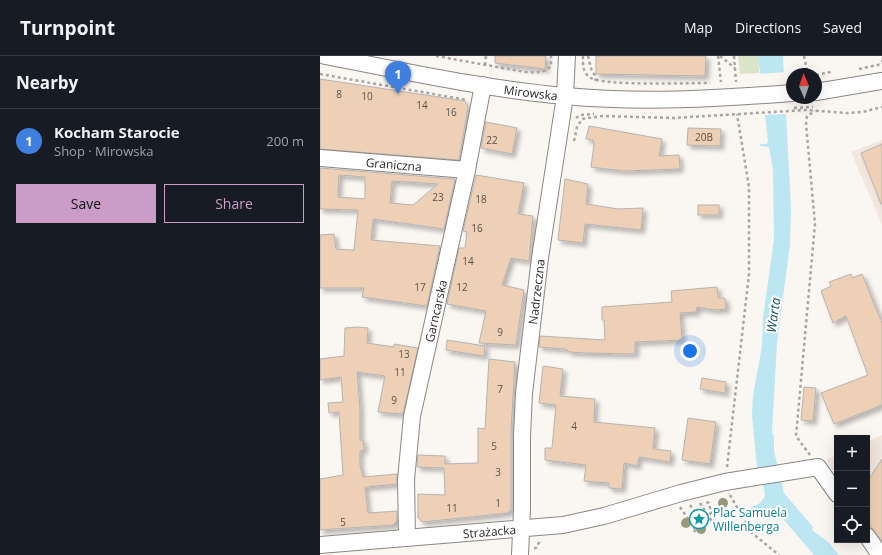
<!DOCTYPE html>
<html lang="en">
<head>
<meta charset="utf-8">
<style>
  :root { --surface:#171b24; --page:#242831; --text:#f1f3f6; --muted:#9ea1a6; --line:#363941; --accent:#cc9cc9 }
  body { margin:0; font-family:"Open Sans",sans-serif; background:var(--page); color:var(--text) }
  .controls { position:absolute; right:12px; bottom:12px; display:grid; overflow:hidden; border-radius:0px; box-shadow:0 4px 16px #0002 }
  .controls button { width:36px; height:36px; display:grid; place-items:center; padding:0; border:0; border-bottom:1px solid var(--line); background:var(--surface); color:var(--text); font:20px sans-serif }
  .compass { position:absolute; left:466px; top:12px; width:36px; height:36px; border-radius:50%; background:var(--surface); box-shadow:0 4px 16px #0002; rotate:358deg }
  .you { position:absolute; left:370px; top:295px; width:14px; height:14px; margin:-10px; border:3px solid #fff; border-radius:50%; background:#1a73e8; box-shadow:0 0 0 6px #1a73e833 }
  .badge { display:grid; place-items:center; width:26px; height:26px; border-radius:50%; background:var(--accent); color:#fff; font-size:13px; font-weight:700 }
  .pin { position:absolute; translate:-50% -33px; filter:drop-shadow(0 1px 2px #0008) }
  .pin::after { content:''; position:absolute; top:21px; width:14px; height:12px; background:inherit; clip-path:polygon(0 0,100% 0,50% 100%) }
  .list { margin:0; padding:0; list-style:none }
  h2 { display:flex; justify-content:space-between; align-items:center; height:52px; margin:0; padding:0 16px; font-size:17px }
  h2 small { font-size:13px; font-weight:400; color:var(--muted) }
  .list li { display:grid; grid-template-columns:26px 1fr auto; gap:12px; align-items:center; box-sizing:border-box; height:64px; padding:0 16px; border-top:1px solid var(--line) }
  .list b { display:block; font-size:15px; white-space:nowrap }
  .list p { margin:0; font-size:13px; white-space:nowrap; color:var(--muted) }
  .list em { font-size:13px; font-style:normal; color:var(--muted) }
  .actions { display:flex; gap:8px; padding:12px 16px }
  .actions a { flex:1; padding:9px 0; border:1px solid var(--accent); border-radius:0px; text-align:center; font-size:14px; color:var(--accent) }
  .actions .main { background:var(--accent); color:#111 }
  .icon { flex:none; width:22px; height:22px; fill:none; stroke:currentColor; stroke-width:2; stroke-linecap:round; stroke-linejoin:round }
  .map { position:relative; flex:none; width:562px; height:499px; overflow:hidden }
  header { display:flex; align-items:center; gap:24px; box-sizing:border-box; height:56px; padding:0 20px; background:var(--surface); border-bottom:1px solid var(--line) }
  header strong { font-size:19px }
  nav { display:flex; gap:22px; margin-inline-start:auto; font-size:14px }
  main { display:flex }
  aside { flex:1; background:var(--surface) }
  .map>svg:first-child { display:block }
  .built { fill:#f2e7de }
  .green { fill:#dbe4c9 }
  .water { fill:#bbe6f2 }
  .pier { fill:#faf6f2 }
  .building { fill:#edd0b6; stroke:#b7b3b0; fill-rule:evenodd; filter:url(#shadow) }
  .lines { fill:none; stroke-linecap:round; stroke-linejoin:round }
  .minor-casing { stroke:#8a8683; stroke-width:18 }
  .path { stroke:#a8a5a2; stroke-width:2.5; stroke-dasharray:3 3; stroke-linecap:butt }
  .minor { stroke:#fff; stroke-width:16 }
  .tree { fill:#959a7b }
  .labels { text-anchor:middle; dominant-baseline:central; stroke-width:4; stroke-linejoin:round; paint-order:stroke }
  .number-label { font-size:10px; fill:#5b524b }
  .street-label { font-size:12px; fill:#2a2827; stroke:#fff }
  .culture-label { font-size:12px; fill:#0d838f; stroke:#fff; text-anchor:start }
  .water-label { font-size:13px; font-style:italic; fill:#154f5d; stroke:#fff }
</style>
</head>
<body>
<header>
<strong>Turnpoint</strong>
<nav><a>Map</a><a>Directions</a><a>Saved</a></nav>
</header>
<main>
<aside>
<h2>Nearby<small></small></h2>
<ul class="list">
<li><span class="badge" style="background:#3f7fe0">1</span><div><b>Kocham Starocie</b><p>Shop · Mirowska</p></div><em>200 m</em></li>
</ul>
<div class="actions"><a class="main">Save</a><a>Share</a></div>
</aside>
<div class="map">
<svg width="562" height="499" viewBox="0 0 562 499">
  <defs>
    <filter id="shadow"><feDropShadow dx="3.5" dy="3.5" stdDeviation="2" flood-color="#0004"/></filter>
  </defs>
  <rect width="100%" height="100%" fill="#faf6f2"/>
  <g class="built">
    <polygon points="562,84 562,169 531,96"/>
    <polygon points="562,379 562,484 547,462 547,386"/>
    <polygon points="517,399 517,420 506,404"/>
  </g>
  <polygon class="green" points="418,0 438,0 439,17 420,18"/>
  <polygon class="water" points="438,0 463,0 471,152 470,188 457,287 452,376 454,381 454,395 464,437 493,471 492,474 508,486 519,499 494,499 458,457 444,452 433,457 430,452 440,447 445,440 441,415 437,412 432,359 433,340 442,290 443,262 454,183 453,114 449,91 440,90 440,88 447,88 448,85"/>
  <polygon class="pier" points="466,16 468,58 442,59 437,18"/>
  <g class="building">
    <polygon points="175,0 226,0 225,13 175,7"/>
    <polygon points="276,0 386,0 385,20 276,18"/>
    <polygon points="0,23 145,45 148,51 139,104 0,93"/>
    <polygon points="166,66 197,72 192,98 161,92"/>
    <polygon points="269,70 342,83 339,100 359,99 360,112 358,113 304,115 271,111 274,88 273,84 266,83"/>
    <polygon points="368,72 401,73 400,90 367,89"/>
    <polygon points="562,88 562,148 561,148 541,97"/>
    <path d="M 0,112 L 135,123 L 124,173 L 53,163 L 51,184 L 120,190 L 107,250 L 42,241 L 44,232 L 0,232 L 0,179 L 14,178 L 16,193 L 34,194 L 38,154 L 0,153 ZM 19,119 L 45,121 L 45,143 L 18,141 ZM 72,125 L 118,128 L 93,149 L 70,147 Z"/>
    <polygon points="156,119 204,127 198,158 213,160 209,205 191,202 182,229 204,234 196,289 159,287 166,255 127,248 139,192 145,192 147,176 143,175"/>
    <polygon points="245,123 268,128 266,148 298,153 323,152 321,174 265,168 263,187 238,184"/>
    <rect x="378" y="149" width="21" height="10"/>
    <polygon points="531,218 532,222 542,218 562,267 562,349 514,368 501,337 548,319 526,260 513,267 501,235 511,230 509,226"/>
    <polygon points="397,231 398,242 405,242 406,253 395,254 377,251 376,256 360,257 362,284 315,286 315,298 266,297 249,296 246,293 219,291 220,280 285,284 284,264 282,264 282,251 352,246 351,235"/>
    <polygon points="38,271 48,272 47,287 74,291 74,288 98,292 83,358 58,356 65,320 37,316 40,353 40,384 43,384 44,394 40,395 40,409 43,421 77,418 77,428 45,431 48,457 77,455 77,465 73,469 0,474 0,423 23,419 19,356 9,357 8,347 23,346 21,321 0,324 0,303 24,300 25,272"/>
    <polygon points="127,284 165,290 164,300 126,294"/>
    <polygon points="169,303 195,306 191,375 191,453 188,457 103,466 98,462 98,438 125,439 124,412 97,411 98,399 125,400 125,408 158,407 158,372 165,373"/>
    <polygon points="223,310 243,313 240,340 275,343 274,366 335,372 333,393 351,395 350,406 319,401 317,410 304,407 302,433 289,432 289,427 264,425 266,409 225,404 225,392 232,392 236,349 219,347"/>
    <polygon points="382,322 406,326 405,337 380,333"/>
    <polygon points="484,331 496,332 493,365 481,364"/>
    <polygon points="368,362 396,366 390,408 362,404"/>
    <polygon points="562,403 562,485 547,466 547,426"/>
  </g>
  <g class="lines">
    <defs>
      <g id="minor">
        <path id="s1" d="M 5,0 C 84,15 164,33 245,40 C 320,47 396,43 472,37"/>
        <polyline points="496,36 562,25"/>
        <path id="s2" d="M 0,102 L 147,114"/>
        <polyline points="547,480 560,499"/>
        <path id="s3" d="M 87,482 L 86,424 L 92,360 L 147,114 L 163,29"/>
        <path id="s4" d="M 0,489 L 243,469 L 284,460 L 361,437 L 405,426 L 498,411 L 517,438"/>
        <path id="s5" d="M 200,499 L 202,453 L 202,380 L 204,337 L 220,202 L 245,40 L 247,0"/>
      </g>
    </defs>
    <use href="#minor" class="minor-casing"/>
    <g class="path">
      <path d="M 116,0 L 205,16 C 215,16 224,18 231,10 L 231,0"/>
      <path d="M 263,0 C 263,8 262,17 271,22 C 285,30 369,27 390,27"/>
      <polyline points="268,0 272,16 275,19 276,28"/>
      <polyline points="398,0 401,26"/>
      <polyline points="400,0 415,12"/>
      <polyline points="414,0 416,26"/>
      <polyline points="484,0 488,18"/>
      <polyline points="561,5 562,5"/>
      <polyline points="165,9 166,0"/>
      <polyline points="539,13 562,8"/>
      <polyline points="0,18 147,44"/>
      <polyline points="496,19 511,16"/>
      <polyline points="474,52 493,51"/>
      <polyline points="256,62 260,59 274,58"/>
      <polyline points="254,85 257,71 262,63 282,60 354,62 486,54 527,57 543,56 562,51"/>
      <polyline points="490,399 476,380 495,168 486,68 487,60 495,55"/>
      <polyline points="407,411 429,218 429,131 417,58"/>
      <polyline points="410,439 432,477 459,499"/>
      <polyline points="380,447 394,469"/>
      <polyline points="370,449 385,471"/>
      <polyline points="360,451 375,473"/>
      <polyline points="369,464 380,465"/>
      <polyline points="374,476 381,465 391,457 389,447 386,446"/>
      <polyline points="214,492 216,492 220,485"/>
    </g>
    <use href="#minor" class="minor"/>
  </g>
  <g class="tree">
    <circle cx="403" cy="447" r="5"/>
    <circle cx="366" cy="467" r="5"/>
    <circle cx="381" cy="473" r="5"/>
  </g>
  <defs>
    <symbol id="sight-ring" viewBox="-11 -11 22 22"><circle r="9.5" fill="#fff" stroke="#0f9aa8" stroke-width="1.5"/><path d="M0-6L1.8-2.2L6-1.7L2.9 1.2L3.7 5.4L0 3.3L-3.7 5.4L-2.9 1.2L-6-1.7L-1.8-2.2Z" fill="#0f9aa8"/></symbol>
  </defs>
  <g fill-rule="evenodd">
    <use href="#sight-ring" x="368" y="452" width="22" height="22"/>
  </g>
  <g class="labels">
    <g class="number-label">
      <text x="19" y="38">8</text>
      <text x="47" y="40">10</text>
      <text x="102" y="49">14</text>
      <text x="131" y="56">16</text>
      <text x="384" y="81">20B</text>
      <text x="172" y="84">22</text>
      <text x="118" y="141">23</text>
      <text x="161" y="143">18</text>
      <text x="157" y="172">16</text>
      <text x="148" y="205">14</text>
      <text x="100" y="231">17</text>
      <text x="142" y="231">12</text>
      <text x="180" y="276">9</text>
      <text x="84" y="298">13</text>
      <text x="80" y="316">11</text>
      <text x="180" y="333">7</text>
      <text x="74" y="344">9</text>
      <text x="254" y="370">4</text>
      <text x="174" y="390">5</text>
      <text x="178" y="416">3</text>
      <text x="178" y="447">1</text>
      <text x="132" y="452">11</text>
      <text x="23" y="466">5</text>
    </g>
    <g class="street-label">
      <text stroke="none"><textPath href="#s1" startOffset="209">Mirowska</textPath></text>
      <text stroke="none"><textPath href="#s2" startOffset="74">Graniczna</textPath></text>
      <text stroke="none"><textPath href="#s5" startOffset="264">Nadrzeczna</textPath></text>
      <text stroke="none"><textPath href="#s3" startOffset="230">Garncarska</textPath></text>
      <text stroke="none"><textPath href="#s4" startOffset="170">Strażacka</textPath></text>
    </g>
    <g class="culture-label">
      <text x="393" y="456">Plac Samuela<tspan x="393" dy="14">Willenberga</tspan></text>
    </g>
    <g class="water-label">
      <text transform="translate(453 259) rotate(-82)">Warta</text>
    </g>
  </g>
</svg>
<div class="controls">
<button>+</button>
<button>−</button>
<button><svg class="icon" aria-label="locate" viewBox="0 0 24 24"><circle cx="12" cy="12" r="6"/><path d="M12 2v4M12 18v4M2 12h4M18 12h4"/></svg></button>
</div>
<svg class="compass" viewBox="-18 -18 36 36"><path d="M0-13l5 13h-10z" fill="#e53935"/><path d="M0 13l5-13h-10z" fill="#9ea1a6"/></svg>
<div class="you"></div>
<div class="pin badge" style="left:78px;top:38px;background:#3f7fe0">1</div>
</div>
</main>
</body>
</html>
